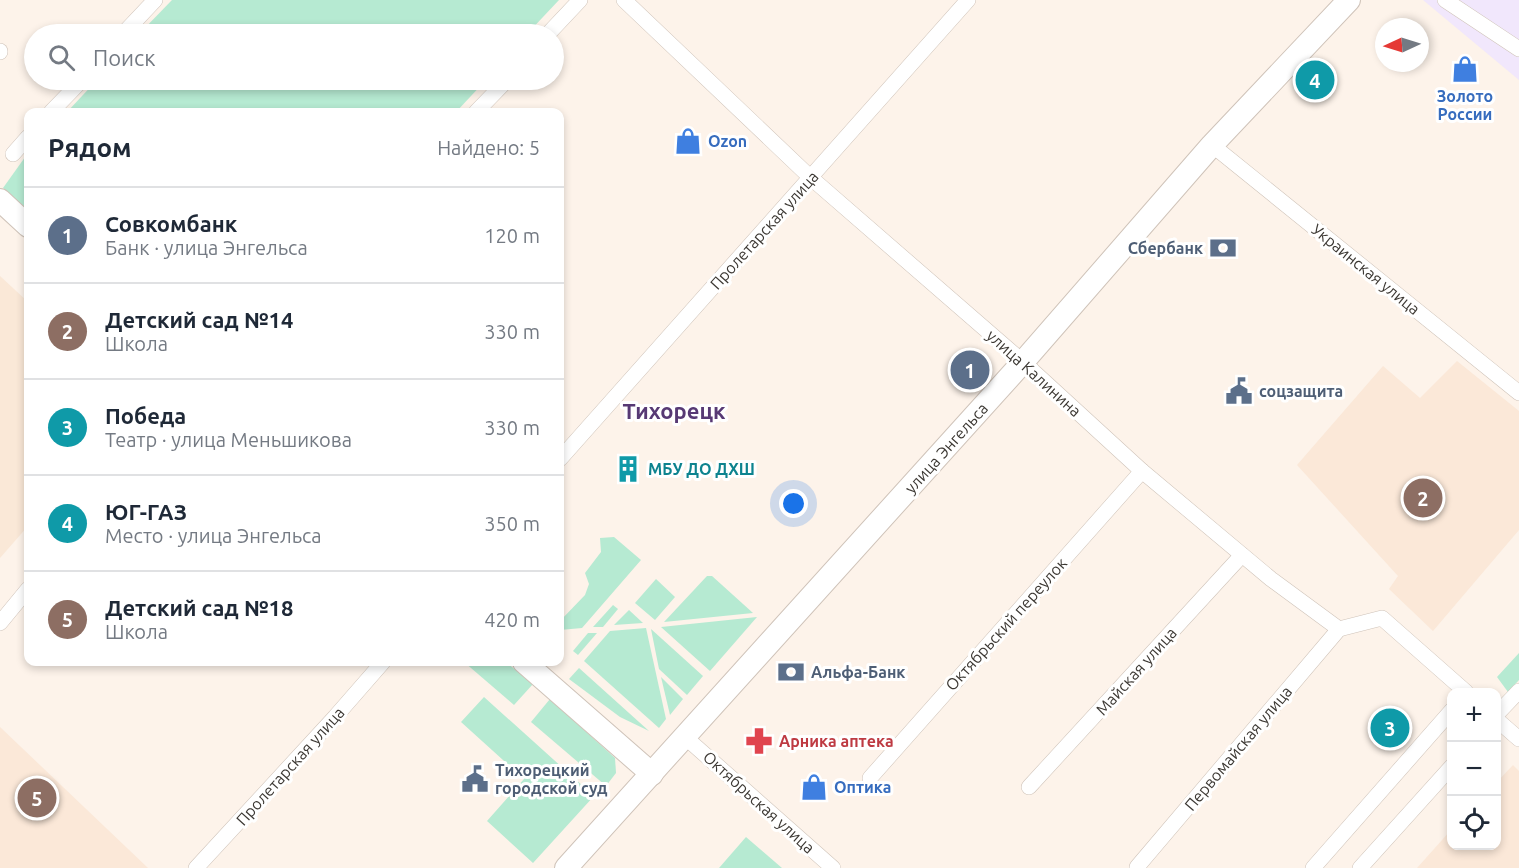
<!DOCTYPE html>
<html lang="ru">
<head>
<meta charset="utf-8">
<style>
  :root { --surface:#fff; --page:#f6f6f7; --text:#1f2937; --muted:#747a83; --line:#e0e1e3; --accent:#7c3aed }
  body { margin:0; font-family:Ubuntu,sans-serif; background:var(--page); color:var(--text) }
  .controls { position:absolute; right:18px; bottom:18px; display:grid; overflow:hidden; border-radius:12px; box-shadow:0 3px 9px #0003 }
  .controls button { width:54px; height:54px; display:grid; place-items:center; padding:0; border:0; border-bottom:2px solid var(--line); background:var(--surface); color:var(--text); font:30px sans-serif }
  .compass { position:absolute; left:1375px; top:18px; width:54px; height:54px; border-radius:50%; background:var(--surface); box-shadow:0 3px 9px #0003; rotate:266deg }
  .you { position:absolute; left:794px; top:504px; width:21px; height:21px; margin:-15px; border:4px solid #fff; border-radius:50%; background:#1a73e8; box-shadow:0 0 0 9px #1a73e833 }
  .badge { display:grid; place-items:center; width:39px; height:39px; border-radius:50%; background:var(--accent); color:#fff; font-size:20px; font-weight:700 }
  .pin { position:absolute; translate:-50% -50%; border:3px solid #fff; box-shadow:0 2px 6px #0006 }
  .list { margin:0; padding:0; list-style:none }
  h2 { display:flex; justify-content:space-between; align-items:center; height:78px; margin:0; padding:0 24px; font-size:26px }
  h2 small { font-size:20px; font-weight:400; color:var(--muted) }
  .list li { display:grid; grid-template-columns:39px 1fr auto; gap:18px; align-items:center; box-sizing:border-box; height:96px; padding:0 24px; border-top:2px solid var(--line) }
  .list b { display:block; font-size:22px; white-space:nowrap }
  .list p { margin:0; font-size:20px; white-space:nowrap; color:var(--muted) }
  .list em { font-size:20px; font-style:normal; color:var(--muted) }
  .icon { flex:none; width:33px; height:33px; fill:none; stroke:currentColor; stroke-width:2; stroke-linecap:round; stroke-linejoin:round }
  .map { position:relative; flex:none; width:1519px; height:868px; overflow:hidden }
  .search { position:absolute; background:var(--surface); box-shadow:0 3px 9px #0003; left:24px; top:24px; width:540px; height:66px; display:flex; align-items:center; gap:15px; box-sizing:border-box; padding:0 21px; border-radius:33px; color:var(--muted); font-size:22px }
  .panel { position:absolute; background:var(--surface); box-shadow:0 3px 9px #0003; left:24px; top:108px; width:540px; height:558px; border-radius:12px }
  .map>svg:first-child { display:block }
  .commercial { fill:#f1e7fc }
  .built { fill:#fbe8d8 }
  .medical { fill:#fae8d7 }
  .green { fill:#b6ead2 }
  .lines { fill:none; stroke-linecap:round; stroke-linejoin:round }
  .street-casing { stroke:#cfc3b9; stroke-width:16 }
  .secondary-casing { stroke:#cfc3b9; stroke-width:24 }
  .street { stroke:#fff; stroke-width:15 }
  .secondary { stroke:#fff; stroke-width:22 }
  .labels { text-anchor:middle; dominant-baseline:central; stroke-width:6; stroke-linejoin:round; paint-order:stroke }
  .shop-label { font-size:16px; font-weight:bold; fill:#366cbe; stroke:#fff; text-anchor:start }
  .street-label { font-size:16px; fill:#3c3833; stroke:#fff }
  .service-label { font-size:16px; font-weight:bold; fill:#4e5e75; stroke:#fff; text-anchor:start }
  .culture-label { font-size:16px; font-weight:bold; fill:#0d838f; stroke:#fff; text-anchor:start }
  .health-label { font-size:16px; font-weight:bold; fill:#be3a42; stroke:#fff; text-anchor:start }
  .district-label { font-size:22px; font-weight:bold; fill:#573974; stroke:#fff }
</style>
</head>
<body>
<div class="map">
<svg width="1519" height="868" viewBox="0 0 1519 868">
  <rect width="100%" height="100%" fill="#fdf3ea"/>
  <polygon class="commercial" points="1423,0 1519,0 1519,80"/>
  <g class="built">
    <polygon points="1457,361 1519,411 1519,530 1433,631 1389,589 1398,576 1297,465 1383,366 1420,398"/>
    <polygon points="0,727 148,868 0,868"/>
    <polygon points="1513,765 1519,771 1519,868 1417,868 1451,830 1452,846 1496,846 1497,782"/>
  </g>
  <polygon class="medical" points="0,276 28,302 28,526 0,558"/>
  <g class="green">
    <polygon points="172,0 559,0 527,34 139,34"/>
    <polygon points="97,80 486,80 456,112 67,112"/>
    <polygon points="28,153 28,210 3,188"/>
    <polygon points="614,537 641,560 582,628 560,630 560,621 585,595 589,584 585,573 601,552 600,538"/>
    <polygon points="707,576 712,576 753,613 664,622"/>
    <polygon points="656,579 675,597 655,620 635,603"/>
    <polygon points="613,605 618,609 603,627 593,627"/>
    <polygon points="629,610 643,623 614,625"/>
    <polygon points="757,617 710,671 661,627"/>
    <polygon points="646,628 666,719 659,728 584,661 610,631"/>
    <polygon points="651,629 703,676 687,695 659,669"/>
    <polygon points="588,633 597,633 578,655 573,651"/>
    <polygon points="1519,653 1519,680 1508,692 1497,677"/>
    <polygon points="464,662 506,662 533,684 514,705"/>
    <polygon points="579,668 649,731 620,717 569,679"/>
    <polygon points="661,677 683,699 670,715"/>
    <polygon points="484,697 594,796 533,863 487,821 524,779 461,722"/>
    <polygon points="550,699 615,758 616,773 606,786 531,722"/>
    <polygon points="746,837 782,868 719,868"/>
  </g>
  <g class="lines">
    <defs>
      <g id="street">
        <polyline points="624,0 810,177 1023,362 1142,471 1271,579 1339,629 1382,618 1466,692"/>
        <polyline points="1445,0 1519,49"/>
        <polyline points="123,34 155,0"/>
        <polyline points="548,34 580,0"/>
        <polyline points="0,51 0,52"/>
        <polyline points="51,112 82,80"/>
        <polyline points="476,112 507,80"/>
        <polyline points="1212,145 1519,393"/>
        <polyline points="13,154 28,137"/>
        <polyline points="560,459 968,0"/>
        <polyline points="0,623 28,589"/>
        <polyline points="1496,715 1519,691"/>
        <polyline points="1496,719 1519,739"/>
        <polyline points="685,737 833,868"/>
        <polyline points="870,778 1142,471"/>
        <polyline points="1029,787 1242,555"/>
        <polyline points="1137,867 1339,629"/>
        <polyline points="196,868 335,717 383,662"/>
        <polyline points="1313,868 1452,710"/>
        <polyline points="1360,868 1452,766"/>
      </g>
      <g id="secondary">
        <polyline points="0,200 28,226"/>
        <polyline points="524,662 652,774"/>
        <polyline points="566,868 1023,362 1212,145 1349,0"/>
      </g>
    </defs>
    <use href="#street" class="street-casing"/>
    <use href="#secondary" class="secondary-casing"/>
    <use href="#street" class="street"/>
    <use href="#secondary" class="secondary"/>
  </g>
  <defs>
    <symbol id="shop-bare" viewBox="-9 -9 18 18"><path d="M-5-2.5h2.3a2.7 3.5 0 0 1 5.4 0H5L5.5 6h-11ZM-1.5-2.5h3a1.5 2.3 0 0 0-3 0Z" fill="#3f7fe0" stroke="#fff" stroke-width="2.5" paint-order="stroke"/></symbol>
    <symbol id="bank-bare" viewBox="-9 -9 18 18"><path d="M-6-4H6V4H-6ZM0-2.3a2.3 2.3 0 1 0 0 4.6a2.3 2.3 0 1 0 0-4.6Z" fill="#5c6f8a" stroke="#fff" stroke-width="2.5" paint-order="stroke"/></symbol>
    <symbol id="civic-bare" viewBox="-9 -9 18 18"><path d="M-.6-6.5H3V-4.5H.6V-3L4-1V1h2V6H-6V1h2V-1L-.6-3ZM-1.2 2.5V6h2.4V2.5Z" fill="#5c6f8a" stroke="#fff" stroke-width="2.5" paint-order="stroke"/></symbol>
    <symbol id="building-bare" viewBox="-9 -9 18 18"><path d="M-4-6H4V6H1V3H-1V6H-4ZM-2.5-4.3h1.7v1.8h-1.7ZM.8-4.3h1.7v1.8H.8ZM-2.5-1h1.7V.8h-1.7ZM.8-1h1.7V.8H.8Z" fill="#0f9aa8" stroke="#fff" stroke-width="2.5" paint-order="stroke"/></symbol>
    <symbol id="pharmacy-bare" viewBox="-9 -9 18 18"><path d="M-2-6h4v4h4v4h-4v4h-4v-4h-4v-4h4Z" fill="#e0444e" stroke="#fff" stroke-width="2.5" paint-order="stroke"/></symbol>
  </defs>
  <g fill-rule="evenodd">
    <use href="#shop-bare" x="1446" y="50" width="38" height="38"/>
    <use href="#shop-bare" x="669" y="122" width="38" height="38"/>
    <use href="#bank-bare" x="1204" y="229" width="38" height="38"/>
    <use href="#civic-bare" x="1220" y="372" width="38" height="38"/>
    <use href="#building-bare" x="609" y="450" width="38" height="38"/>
    <use href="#bank-bare" x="772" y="653" width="38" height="38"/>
    <use href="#pharmacy-bare" x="740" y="722" width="38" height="38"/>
    <use href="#civic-bare" x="456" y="760" width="38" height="38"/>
    <use href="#shop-bare" x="795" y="768" width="38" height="38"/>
  </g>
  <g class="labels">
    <g class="shop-label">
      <text x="1465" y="96" text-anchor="middle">Золото<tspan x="1465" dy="18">России</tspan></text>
      <text x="708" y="141">Ozon</text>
      <text x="834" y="787">Оптика</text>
    </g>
    <g class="street-label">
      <text transform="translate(764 230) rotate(-48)">Пролетарская улица</text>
      <text transform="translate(1366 269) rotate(39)">Украинская улица</text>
      <text transform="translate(1034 373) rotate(42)">улица Калинина</text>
      <text transform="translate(946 448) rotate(-48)">улица Энгельса</text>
      <text transform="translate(1006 624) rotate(-48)">Октябрьский переулок</text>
      <text transform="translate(1136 671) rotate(-48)">Майская улица</text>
      <text transform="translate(1238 748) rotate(-50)">Первомайская улица</text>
      <text transform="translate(290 766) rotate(-48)">Пролетарская улица</text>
      <text transform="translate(759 802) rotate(42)">Октябрьская улица</text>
    </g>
    <g class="service-label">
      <text x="1203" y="248" text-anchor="end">Сбербанк</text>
      <text x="1259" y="391">соцзащита</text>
      <text x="811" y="672">Альфа-Банк</text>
      <text x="495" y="770">Тихорецкий<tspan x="495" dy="18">городской суд</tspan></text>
    </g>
    <g class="culture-label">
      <text x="648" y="469">МБУ ДО ДХШ</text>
    </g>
    <g class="health-label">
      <text x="779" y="741">Арника аптека</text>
    </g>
    <g class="district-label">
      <text x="674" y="410">Тихорецк</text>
    </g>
  </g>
</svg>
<div class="controls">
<button>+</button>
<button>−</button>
<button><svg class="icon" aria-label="locate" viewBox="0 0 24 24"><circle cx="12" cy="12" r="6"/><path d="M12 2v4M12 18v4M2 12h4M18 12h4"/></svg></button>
</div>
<svg class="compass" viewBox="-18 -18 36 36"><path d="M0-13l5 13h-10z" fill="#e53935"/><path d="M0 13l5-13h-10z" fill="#747a83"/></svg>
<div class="you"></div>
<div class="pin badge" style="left:970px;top:370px;background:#5c6f8a">1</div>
<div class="pin badge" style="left:1423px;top:498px;background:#8d6e63">2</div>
<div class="pin badge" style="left:1390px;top:728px;background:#0f9aa8">3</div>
<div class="pin badge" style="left:1315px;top:80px;background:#0f9aa8">4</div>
<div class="pin badge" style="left:37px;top:798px;background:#8d6e63">5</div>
<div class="search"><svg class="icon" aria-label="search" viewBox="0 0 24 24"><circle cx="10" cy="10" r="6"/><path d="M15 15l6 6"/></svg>Поиск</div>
<section class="panel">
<h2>Рядом<small>Найдено: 5</small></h2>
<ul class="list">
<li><span class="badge" style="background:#5c6f8a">1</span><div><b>Совкомбанк</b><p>Банк · улица Энгельса</p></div><em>120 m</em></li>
<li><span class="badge" style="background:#8d6e63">2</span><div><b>Детский сад №14</b><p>Школа</p></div><em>330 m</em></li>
<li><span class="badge" style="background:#0f9aa8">3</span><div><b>Победа</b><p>Театр · улица Меньшикова</p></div><em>330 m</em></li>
<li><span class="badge" style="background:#0f9aa8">4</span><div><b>ЮГ-ГАЗ</b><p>Место · улица Энгельса</p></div><em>350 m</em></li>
<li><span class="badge" style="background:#8d6e63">5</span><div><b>Детский сад №18</b><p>Школа</p></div><em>420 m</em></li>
</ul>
</section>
</div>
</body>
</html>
